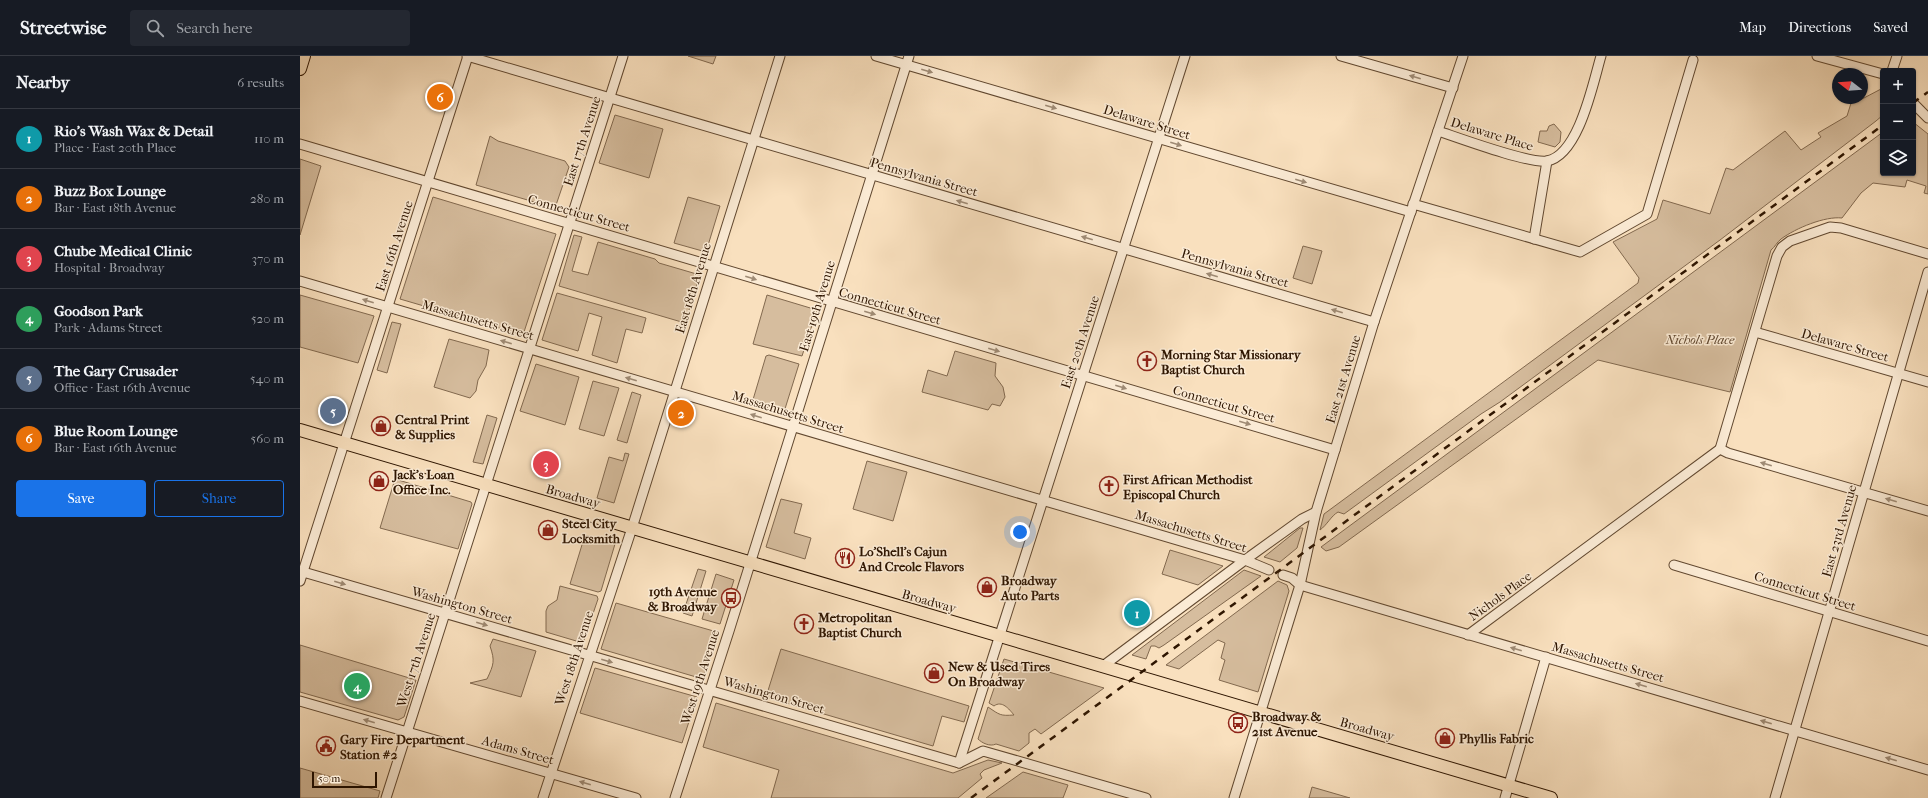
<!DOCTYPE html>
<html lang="en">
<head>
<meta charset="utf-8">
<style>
  :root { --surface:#171b24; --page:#242831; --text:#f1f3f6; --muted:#9ea1a6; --line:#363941; --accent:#1a73e8 }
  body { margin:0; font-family:"IM FELL French Canon",serif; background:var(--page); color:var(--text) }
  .controls { position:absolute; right:12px; top:12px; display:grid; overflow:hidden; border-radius:4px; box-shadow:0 1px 3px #0004 }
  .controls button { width:36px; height:36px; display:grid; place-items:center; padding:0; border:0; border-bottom:1px solid var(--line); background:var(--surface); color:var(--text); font:20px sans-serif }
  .compass { position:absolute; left:1532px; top:12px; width:36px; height:36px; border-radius:50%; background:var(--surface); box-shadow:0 1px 3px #0004; rotate:287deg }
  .scale { position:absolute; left:12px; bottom:10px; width:65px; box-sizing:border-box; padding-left:4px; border:2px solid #2e1500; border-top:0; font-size:11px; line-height:14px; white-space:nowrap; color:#2e1500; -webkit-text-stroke:3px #fbebd5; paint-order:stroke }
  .you { position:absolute; left:720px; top:476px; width:14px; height:14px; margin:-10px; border:3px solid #fff; border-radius:50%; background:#1a73e8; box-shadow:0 0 0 6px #1a73e833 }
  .badge { display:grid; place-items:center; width:26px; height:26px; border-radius:50%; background:var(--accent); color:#fff; font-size:13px; font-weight:700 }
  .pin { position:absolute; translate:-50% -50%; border:2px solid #fff; box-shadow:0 1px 4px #0006 }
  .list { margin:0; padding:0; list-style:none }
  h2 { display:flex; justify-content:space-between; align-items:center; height:52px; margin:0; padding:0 16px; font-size:17px }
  h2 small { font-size:13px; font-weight:400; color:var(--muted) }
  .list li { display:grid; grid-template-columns:26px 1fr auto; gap:12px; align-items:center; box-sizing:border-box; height:60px; padding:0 16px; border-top:1px solid var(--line) }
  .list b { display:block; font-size:15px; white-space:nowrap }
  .list p { margin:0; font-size:13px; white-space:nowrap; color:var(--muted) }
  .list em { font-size:13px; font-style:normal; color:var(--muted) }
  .actions { display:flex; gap:8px; padding:12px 16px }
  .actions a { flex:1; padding:9px 0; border:1px solid var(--accent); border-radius:4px; text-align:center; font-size:14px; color:var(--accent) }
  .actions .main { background:var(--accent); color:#fff }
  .icon { flex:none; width:22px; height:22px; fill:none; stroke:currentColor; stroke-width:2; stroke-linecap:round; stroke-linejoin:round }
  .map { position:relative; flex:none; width:1628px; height:742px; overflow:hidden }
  header { display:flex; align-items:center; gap:24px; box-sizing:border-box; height:56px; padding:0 20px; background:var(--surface); border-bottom:1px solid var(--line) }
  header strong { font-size:19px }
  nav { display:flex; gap:22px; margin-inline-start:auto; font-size:14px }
  .search { width:280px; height:36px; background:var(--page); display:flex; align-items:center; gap:10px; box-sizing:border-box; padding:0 14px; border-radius:4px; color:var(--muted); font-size:15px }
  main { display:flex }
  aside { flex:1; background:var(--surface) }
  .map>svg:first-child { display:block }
  .green { fill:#d6bd9e; stroke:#82694f }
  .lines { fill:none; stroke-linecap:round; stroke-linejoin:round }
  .minor-casing { stroke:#614830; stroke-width:11 }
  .major-casing { stroke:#2e1500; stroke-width:14 }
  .minor { stroke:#fbebd5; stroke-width:9 }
  .major { stroke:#f9e0be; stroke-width:12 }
  .rail { stroke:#2e1500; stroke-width:2.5; stroke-dasharray:7 7; stroke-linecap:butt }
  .oneway { fill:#9f8b75 }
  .labels { text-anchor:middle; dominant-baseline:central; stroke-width:3; stroke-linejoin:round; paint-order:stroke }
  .street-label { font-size:13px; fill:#2e1500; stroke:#fbebd5 }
  .park-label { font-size:13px; font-style:italic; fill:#60472f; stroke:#fbebd5 }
  .poi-label { font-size:13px; font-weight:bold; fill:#2e1500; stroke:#fbebd5; text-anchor:start }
</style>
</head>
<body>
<header>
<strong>Streetwise</strong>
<div class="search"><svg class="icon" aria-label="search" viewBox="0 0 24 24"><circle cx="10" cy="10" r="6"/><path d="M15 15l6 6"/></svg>Search here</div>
<nav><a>Map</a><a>Directions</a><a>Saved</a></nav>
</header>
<main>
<aside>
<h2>Nearby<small>6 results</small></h2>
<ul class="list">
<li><span class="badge" style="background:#0f9aa8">1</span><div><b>Rio's Wash Wax &amp; Detail</b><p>Place · East 20th Place</p></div><em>110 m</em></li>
<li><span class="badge" style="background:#e8710a">2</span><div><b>Buzz Box Lounge</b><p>Bar · East 18th Avenue</p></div><em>280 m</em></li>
<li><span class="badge" style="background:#e0444e">3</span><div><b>Chube Medical Clinic</b><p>Hospital · Broadway</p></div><em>370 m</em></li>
<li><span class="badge" style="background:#2e9e5b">4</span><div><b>Goodson Park</b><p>Park · Adams Street</p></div><em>520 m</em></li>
<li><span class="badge" style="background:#5c6f8a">5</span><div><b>The Gary Crusader</b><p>Office · East 16th Avenue</p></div><em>540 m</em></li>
<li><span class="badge" style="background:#e8710a">6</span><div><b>Blue Room Lounge</b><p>Bar · East 16th Avenue</p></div><em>560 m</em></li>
</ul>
<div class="actions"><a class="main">Save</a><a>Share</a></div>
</aside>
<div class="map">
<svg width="1628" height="742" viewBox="0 0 1628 742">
  <rect width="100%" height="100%" fill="#f9e0be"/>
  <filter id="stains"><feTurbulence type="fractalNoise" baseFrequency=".005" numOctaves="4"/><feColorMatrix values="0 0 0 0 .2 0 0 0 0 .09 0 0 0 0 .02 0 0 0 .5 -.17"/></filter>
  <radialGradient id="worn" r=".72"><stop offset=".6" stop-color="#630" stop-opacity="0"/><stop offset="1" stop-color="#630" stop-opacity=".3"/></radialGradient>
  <g class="green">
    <polygon points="388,0 416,0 413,8"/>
    <path d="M 1581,33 L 1583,33 L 1583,59 L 1576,65 L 1420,184 L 1200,346 L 1181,358 L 1044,458 L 1038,456 C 1031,460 1027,469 1020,474 L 1024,458 L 1338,227 L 1339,222 L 1313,186 L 1357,163 L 1363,144 L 1410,158 L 1426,112 L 1433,114 L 1485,75 L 1501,94 L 1521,81 L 1518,77 L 1547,60 L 1552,44 L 1562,43 Z"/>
    <polygon points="315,59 363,73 349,122 299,107"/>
    <path d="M 1613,66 L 1628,78 L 1628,138 L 1624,137 L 1626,130 L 1607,124 L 1605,131 L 1573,127 L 1561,137 L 1542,162 C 1525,160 1496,172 1481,183 C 1477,186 1475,191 1471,194 L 1430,336 L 1298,304 L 1039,491 L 1026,495 L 1021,491 L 1583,76 L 1583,117 L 1613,117 Z"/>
    <polygon points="1254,68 1261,76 1260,86 1255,91 1238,86 1240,75 1247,75 1249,70"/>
    <polygon points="190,80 198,85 265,105 269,111 255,152 176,129"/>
    <polygon points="0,103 21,110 0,179"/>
    <polygon points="133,141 256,178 223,279 100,243"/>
    <polygon points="388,141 420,150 406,196 374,187"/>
    <polygon points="274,179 282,181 272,215 288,219 298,186 355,203 359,207 400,219 385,267 259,230"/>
    <polygon points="1003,190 1022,195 1012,228 993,222"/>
    <polygon points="257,237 346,262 342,277 326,273 317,307 292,299 302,261 289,257 278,295 242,284"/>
    <polygon points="0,239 74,260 58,307 0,291"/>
    <polygon points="467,239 517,254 502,300 453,288"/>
    <polygon points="92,266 101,268 87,317 77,314"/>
    <polygon points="149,283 189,294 186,310 178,324 176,335 170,342 134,331"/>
    <polygon points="655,295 696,307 695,320 703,331 705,341 700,350 692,348 688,354 622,336 628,314 647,320"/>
    <polygon points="469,299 499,308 484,356 452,347 466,300"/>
    <polygon points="236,308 279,321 265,369 220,355"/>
    <polygon points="293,325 319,332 304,380 279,373"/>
    <polygon points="332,336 341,339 327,387 317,384"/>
    <polygon points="187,359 197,362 183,408 173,406"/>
    <polygon points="325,397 329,398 314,447 297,442 309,401 323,405"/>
    <polygon points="567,405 607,416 593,465 553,453"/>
    <polygon points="95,423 171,446 172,448 158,493 80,472"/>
    <polygon points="481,443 502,448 494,477 511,482 505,503 466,491"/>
    <polygon points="1000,472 1003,472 997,492 980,506 964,501"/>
    <polygon points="285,479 315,488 301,535 298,536 270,528"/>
    <polygon points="870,494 923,510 898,529 862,518"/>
    <polygon points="398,513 406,515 392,560 383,557"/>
    <polygon points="944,514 961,520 864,589 859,592 855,590 851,590 846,603 832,599"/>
    <polygon points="416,518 434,524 420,568 402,563"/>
    <polygon points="978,525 987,529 989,535 958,636 919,624 925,604 921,602 925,587 918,584 879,613 866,609"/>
    <polygon points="260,530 297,540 298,543 283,587 246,576 246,555 248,550 257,544"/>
    <polygon points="316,547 417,576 403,623 301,593"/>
    <path d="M 193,583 L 236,595 L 221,641 L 170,627 L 187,623 C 194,608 195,605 190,590 Z"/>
    <polygon points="0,589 116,624 104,661 98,664 0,636"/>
    <polygon points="481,593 669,650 664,666 642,660 633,690 466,641"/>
    <path d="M 704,603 L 804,632 L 741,678 L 735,673 L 729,677 L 729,687 L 719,695 L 696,688 C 690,691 682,687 678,683 L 688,651 C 700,659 700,660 714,659 C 709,653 702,644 694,650 L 689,647 Z"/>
    <polygon points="295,612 397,641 382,687 280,657"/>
    <polygon points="416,647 653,717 688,704 702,707 684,714 680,718 682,722 658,742 471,742 479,714 403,691"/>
    <polygon points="0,712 80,735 78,742 0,742"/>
    <polygon points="723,716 768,729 763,742 686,742"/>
    <polygon points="1012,731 1050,742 1009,742"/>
  </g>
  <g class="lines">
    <defs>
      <g id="minor">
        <polyline points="167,0 1074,266"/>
        <polyline points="576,0 1111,156"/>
        <polyline points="1041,0 1153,32"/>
        <polyline points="1517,0 1583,18"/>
        <polyline points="1592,15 1597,0"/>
        <polyline points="1613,47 1628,62"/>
        <path d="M 1138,75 C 1159,82 1229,108 1247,105 C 1279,99 1293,27 1301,0"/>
        <polyline points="0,88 1035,394"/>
        <polyline points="1113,148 1280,196 1347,158 1393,4"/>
        <polyline points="1234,183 1247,105"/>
        <polyline points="0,225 945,504 969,514"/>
        <polyline points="1455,276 1628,326"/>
        <polyline points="1420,393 1477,200 1482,191 1490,185 1530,171 1541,172 1628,198"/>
        <polyline points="1420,393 1428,397 1628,455"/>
        <polyline points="1374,509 1628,585"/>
        <polyline points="0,515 659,707 683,695 846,742"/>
        <polyline points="983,519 992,522 1000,529 1628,714"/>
        <polyline points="0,525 168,0"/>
        <polyline points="1168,579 1420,393"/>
        <polyline points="803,610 945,504 1002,463 1016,456"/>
        <polyline points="0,645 336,742"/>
        <polyline points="659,707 885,0"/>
        <polyline points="86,742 323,0"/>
        <polyline points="243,742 332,472 480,0"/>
        <polyline points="375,742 429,575 609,0"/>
        <polyline points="934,742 1000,529 1016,456 1074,266 1163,0"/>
        <polyline points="1205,742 1246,601"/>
        <polyline points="1475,742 1628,216"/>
      </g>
      <g id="major">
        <polyline points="0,13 4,0"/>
        <polyline points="0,374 1251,742"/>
      </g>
    </defs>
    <use href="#minor" class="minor-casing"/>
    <use href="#major" class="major-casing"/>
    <use href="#minor" class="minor"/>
    <use href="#major" class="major"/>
    <g class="rail">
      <polyline points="1613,47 1628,36"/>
      <polyline points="671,742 1583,69"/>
    </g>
  </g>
  <defs><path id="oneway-solid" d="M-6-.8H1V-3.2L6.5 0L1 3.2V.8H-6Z"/></defs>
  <g class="oneway">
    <use href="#oneway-solid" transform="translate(627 15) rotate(16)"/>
    <use href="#oneway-solid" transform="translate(1115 21) rotate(-164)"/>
    <use href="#oneway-solid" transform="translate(751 51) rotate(16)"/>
    <use href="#oneway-solid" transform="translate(876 88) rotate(17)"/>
    <use href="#oneway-solid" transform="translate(1001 125) rotate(16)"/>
    <use href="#oneway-solid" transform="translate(662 146) rotate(-164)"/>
    <use href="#oneway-solid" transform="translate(787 182) rotate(-164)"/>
    <use href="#oneway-solid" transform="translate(912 219) rotate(-164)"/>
    <use href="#oneway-solid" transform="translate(451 222) rotate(17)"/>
    <use href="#oneway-solid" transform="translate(68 245) rotate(-163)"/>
    <use href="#oneway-solid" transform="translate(1037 255) rotate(-164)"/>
    <use href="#oneway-solid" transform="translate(570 257) rotate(16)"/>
    <use href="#oneway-solid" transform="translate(206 286) rotate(-164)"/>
    <use href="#oneway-solid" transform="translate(694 294) rotate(16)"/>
    <use href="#oneway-solid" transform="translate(331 323) rotate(-164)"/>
    <use href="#oneway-solid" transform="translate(821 331) rotate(17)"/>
    <use href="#oneway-solid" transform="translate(456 360) rotate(-163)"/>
    <use href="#oneway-solid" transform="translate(945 367) rotate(16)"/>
    <use href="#oneway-solid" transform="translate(1466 408) rotate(-164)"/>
    <use href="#oneway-solid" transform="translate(1591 444) rotate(-164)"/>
    <use href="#oneway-solid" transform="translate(40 527) rotate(16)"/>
    <use href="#oneway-solid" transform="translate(182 568) rotate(16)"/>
    <use href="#oneway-solid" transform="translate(1216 593) rotate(-164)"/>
    <use href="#oneway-solid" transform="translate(307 605) rotate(16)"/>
    <use href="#oneway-solid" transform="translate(1341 629) rotate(-164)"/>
    <use href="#oneway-solid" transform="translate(69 665) rotate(-164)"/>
    <use href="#oneway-solid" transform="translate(1466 666) rotate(-164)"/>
    <use href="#oneway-solid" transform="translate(1591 703) rotate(-164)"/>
    <use href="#oneway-solid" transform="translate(285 727) rotate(-164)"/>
  </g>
  <defs>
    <symbol id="church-ring" viewBox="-11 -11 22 22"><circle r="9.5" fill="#fbebd5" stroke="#8f2418" stroke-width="1.5"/><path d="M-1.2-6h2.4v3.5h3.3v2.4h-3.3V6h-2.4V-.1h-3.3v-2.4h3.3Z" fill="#8f2418"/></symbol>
    <symbol id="shop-ring" viewBox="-11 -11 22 22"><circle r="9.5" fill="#fbebd5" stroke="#8f2418" stroke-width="1.5"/><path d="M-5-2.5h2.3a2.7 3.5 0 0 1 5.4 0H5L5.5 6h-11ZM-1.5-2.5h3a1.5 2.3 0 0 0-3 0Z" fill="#8f2418"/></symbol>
    <symbol id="restaurant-ring" viewBox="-11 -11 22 22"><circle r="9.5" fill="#fbebd5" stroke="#8f2418" stroke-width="1.5"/><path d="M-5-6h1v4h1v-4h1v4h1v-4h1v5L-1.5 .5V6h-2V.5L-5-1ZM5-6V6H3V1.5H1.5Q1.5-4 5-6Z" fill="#8f2418"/></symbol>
    <symbol id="bus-ring" viewBox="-11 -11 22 22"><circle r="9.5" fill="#fbebd5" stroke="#8f2418" stroke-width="1.5"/><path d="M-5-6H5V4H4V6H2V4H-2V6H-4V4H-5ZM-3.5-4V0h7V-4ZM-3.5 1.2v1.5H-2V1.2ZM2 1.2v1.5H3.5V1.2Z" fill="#8f2418"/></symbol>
    <symbol id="civic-ring" viewBox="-11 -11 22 22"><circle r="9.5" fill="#fbebd5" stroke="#8f2418" stroke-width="1.5"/><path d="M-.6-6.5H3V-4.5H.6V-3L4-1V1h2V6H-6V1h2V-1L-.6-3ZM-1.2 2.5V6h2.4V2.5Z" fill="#8f2418"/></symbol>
  </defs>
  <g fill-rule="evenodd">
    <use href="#church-ring" x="836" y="294" width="22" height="22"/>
    <use href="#shop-ring" x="70" y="359" width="22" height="22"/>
    <use href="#shop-ring" x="68" y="414" width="22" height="22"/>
    <use href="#church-ring" x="798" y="419" width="22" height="22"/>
    <use href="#shop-ring" x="237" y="463" width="22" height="22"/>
    <use href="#restaurant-ring" x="534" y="491" width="22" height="22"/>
    <use href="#shop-ring" x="676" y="520" width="22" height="22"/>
    <use href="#bus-ring" x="420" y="531" width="22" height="22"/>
    <use href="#church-ring" x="493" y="557" width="22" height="22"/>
    <use href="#shop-ring" x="623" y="606" width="22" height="22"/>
    <use href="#bus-ring" x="927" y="656" width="22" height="22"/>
    <use href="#shop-ring" x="1134" y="671" width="22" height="22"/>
    <use href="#civic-ring" x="15" y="679" width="22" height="22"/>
  </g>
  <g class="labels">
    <g class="street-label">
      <text transform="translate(847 66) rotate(17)">Delaware Street</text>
      <text transform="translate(1192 78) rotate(17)">Delaware Place</text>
      <text transform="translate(282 85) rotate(-72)">East 17th Avenue</text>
      <text transform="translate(624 121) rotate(16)">Pennsylvania Street</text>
      <text transform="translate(279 157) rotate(16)">Connecticut Street</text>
      <text transform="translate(94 190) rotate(-72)">East 16th Avenue</text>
      <text transform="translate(935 212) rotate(16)">Pennsylvania Street</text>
      <text transform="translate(393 232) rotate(-73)">East 18th Avenue</text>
      <text transform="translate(517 250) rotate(-73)">East 19th Avenue</text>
      <text transform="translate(590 250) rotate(16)">Connecticut Street</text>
      <text transform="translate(178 264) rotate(16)">Massachusetts Street</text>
      <text transform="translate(780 286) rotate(-72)">East 20th Avenue</text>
      <text transform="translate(1545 289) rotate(16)">Delaware Street</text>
      <text transform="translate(1043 323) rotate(-73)">East 21st Avenue</text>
      <text transform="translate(924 348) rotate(16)">Connecticut Street</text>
      <text transform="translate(488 356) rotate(17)">Massachusetts Street</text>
      <text transform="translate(273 440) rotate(16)">Broadway</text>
      <text transform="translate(891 475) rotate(17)">Massachusetts Street</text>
      <text transform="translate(1539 475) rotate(-74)">East 23rd Avenue</text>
      <text transform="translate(1505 535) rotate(17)">Connecticut Street</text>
      <text transform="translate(1200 540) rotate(-36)">Nichols Place</text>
      <text transform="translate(629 545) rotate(16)">Broadway</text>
      <text transform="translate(162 549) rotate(16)">Washington Street</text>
      <text transform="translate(274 602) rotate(-72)">West 18th Avenue</text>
      <text transform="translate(116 604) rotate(-72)">West 17th Avenue</text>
      <text transform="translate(1308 606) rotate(16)">Massachusetts Street</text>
      <text transform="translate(400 621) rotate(-72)">West 19th Avenue</text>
      <text transform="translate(474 639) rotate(16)">Washington Street</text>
      <text transform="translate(1067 673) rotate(16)">Broadway</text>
      <text transform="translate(218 694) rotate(16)">Adams Street</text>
    </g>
    <g class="park-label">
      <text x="1400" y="283">Nichols Place</text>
    </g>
    <g class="poi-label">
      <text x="861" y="298">Morning Star Missionary<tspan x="861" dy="15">Baptist Church</tspan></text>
      <text x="95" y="363">Central Print<tspan x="95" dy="15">&amp; Supplies</tspan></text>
      <text x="93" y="418">Jack's Loan<tspan x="93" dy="15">Office Inc.</tspan></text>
      <text x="823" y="423">First African Methodist<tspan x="823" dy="15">Episcopal Church</tspan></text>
      <text x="262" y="467">Steel City<tspan x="262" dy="15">Locksmith</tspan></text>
      <text x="559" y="495">Lo'Shell's Cajun<tspan x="559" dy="15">And Creole Flavors</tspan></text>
      <text x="701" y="524">Broadway<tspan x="701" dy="15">Auto Parts</tspan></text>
      <text x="417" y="535" text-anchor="end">19th Avenue<tspan x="417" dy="15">&amp; Broadway</tspan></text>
      <text x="518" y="561">Metropolitan<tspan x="518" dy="15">Baptist Church</tspan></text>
      <text x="648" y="610">New &amp; Used Tires<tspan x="648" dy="15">On Broadway</tspan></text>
      <text x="952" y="660">Broadway &amp;<tspan x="952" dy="15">21st Avenue</tspan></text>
      <text x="1159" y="682">Phyllis Fabric</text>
      <text x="40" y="683">Gary Fire Department<tspan x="40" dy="15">Station #2</tspan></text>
    </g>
  </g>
  <rect width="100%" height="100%" filter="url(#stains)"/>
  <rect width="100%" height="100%" fill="url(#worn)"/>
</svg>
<div class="controls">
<button>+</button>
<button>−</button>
<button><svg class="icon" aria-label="layers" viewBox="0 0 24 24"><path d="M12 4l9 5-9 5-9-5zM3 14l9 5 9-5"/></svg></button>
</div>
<svg class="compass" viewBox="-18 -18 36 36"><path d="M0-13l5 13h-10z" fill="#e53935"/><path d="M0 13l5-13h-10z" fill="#9ea1a6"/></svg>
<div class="scale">50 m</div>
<div class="you"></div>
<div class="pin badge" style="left:837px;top:557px;background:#0f9aa8">1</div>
<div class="pin badge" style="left:381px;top:357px;background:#e8710a">2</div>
<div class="pin badge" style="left:246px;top:408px;background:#e0444e">3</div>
<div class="pin badge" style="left:57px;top:630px;background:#2e9e5b">4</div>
<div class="pin badge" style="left:33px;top:355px;background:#5c6f8a">5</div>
<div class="pin badge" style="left:140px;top:41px;background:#e8710a">6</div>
</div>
</main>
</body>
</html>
